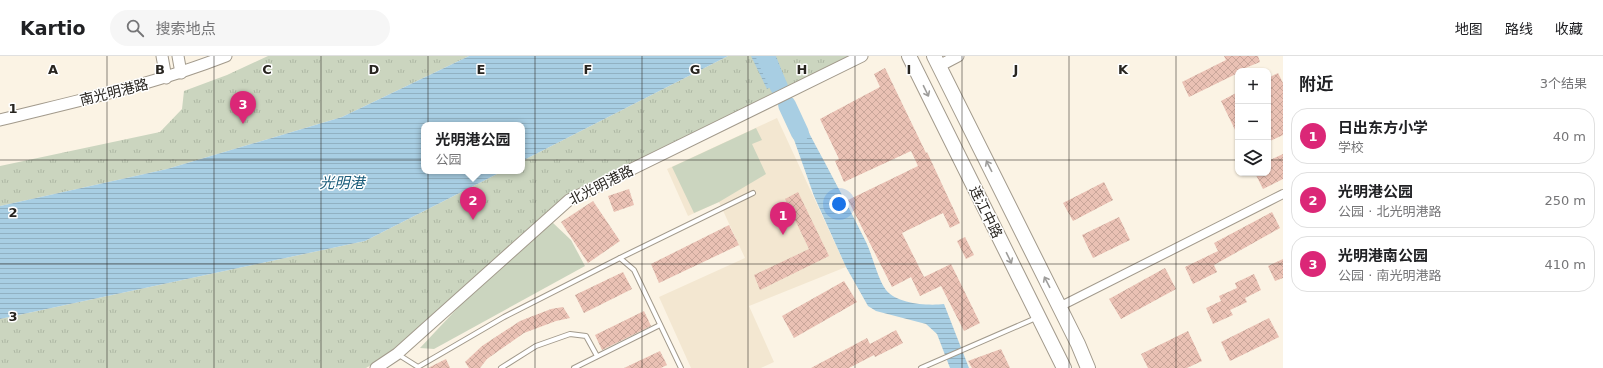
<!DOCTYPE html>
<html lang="zh">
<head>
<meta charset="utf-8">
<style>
  :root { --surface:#fff; --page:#f6f6f6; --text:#202124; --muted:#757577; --line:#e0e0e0; --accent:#db2777 }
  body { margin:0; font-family:"DejaVu Sans","Noto Sans SC",sans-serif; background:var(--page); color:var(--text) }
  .controls { position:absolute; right:12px; top:12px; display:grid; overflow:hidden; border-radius:8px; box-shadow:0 1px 3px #0004 }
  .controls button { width:36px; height:36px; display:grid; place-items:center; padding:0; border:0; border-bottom:1px solid var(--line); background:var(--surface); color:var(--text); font:20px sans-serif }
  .you { position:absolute; left:839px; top:148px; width:14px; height:14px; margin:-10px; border:3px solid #fff; border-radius:50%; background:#1a73e8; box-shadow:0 0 0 6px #1a73e833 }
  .badge { display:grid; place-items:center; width:26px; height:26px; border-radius:50%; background:var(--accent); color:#fff; font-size:13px; font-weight:700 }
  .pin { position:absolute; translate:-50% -33px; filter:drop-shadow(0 1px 2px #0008) }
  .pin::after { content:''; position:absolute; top:21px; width:14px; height:12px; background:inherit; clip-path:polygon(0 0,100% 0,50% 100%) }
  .popup { position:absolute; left:421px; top:66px; width:104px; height:52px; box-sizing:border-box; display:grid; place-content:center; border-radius:8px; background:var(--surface); filter:drop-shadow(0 1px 3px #0005); font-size:13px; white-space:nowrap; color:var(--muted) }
  .popup b { font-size:15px; color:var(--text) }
  .popup::after { content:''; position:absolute; left:50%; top:100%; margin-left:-8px; border:8px solid transparent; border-top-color:var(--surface) }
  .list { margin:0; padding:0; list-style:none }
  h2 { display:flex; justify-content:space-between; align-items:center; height:52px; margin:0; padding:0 16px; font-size:17px }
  h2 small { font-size:13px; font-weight:400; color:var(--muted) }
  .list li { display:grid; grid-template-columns:26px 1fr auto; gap:12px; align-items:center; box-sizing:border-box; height:56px; margin:0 8px 8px; padding:0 8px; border:1px solid var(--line); border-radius:16px }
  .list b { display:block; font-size:15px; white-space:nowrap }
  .list p { margin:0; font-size:13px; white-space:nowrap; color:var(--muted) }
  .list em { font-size:13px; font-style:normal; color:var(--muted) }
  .icon { flex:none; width:22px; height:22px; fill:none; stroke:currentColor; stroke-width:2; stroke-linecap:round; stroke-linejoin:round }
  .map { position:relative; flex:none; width:1283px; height:312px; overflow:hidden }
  header { display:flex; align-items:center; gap:24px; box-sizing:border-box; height:56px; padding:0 20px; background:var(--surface); border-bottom:1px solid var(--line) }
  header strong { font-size:19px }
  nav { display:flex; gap:22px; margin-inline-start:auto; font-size:14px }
  .search { width:280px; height:36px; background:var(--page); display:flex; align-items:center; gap:10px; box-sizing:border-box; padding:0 14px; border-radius:22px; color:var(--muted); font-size:15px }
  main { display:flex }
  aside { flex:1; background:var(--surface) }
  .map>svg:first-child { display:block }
  .built { fill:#f3e7d1 }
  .grass { fill:#cbd5bf }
  .park { fill:url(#park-tufts) }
  .water { fill:url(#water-rules) }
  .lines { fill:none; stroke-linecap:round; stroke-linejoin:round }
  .river { stroke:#a8cee3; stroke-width:18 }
  .building { fill:url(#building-cross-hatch) }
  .lane-casing { stroke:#a29a8c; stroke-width:6 }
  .street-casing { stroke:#a29a8c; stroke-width:10 }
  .secondary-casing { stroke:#a29a8c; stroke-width:13 }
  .highway-casing { stroke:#a29a8c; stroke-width:16 }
  .lane { stroke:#fff; stroke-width:4 }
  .street { stroke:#fff; stroke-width:8 }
  .secondary { stroke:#fff; stroke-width:11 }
  .highway { stroke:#fff; stroke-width:14 }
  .oneway { stroke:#9e9d9b }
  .grid { fill:none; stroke:#282520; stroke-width:1; stroke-opacity:0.55 }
  .labels { text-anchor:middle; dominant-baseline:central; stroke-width:3; stroke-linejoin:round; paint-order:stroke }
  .street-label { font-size:14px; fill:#282520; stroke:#fff }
  .water-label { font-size:15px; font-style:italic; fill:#185b79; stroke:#fff }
  .grid-label { font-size:13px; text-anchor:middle; font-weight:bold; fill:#282520; stroke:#fff; stroke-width:3; stroke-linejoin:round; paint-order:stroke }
</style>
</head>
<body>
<header>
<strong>Kartio</strong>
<div class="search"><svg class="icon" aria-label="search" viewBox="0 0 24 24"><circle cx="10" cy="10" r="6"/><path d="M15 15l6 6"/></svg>搜索地点</div>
<nav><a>地图</a><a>路线</a><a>收藏</a></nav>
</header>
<main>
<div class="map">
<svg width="1283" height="312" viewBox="0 0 1283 312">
  <defs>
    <pattern id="park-tufts" width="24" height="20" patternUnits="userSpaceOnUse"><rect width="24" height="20" fill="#cbd5bf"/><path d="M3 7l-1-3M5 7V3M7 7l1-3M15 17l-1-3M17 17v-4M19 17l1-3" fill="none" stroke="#aeb7a4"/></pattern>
    <pattern id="water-rules" width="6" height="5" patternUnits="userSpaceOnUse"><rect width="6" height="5" fill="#a8cee3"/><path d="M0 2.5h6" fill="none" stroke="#91b1c2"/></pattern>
    <pattern id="building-cross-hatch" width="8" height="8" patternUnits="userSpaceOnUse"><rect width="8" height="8" fill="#eac1b4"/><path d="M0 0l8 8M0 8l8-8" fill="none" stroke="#c9a69a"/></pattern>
  </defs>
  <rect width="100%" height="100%" fill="#fbf3e4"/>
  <polygon class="built" points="777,62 846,211 749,250 774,306 761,312 691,312 659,241 745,202 719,146 688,160 667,113"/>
  <g class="grass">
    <polygon points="756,72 762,84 752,88 766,118 719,146 694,157 672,111"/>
    <polygon points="552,166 571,184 585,210 434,293 420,292 466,243"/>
  </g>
  <g class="park">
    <polygon points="268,0 469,0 342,61 167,113 0,150 0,110 160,76 182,53 184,35 227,19"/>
    <polygon points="728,0 849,0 563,143 387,300 366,312 0,312 0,263 365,185 503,115 522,115 522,105"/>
  </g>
  <g class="water">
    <polygon points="469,0 728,0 522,105 522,69 424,69 424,115 503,115 365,185 0,263 0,150 167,113 342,61"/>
    <polygon points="751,0 776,0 785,23 767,33"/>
    <path d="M 790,56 L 799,58 C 821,100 845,143 866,186 C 872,198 878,224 886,234 C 897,248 928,250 944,248 L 969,312 L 950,312 L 937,278 L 926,268 L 876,255 L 868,250 L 846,211 L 814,140 L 787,64 Z"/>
  </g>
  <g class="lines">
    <g class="river">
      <polyline points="765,0 779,31"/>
      <polyline points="787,49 800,77"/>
    </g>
  </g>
  <g class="building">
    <polygon points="1224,0 1258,0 1260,6 1238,15 1238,17 1189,41 1182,26 1226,4"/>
    <polygon points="885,12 926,97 927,96 960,167 950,172 943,157 902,177 924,221 951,208 980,267 964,275 941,230 920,240 911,221 892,231 848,144 918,110 911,95 844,126 835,105 839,103 820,63 880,31 874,18"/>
    <polygon points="1278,17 1283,27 1283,79 1268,86 1268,22"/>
    <polygon points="1238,36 1238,80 1221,45"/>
    <polygon points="1283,98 1283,123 1263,133 1255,117 1268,117 1268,105"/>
    <polygon points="1104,126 1113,144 1073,165 1063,147"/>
    <polygon points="629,133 634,149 614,156 608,140"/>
    <polygon points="798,136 829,200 760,234 754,219 809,193 785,143"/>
    <polygon points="593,145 620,185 588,207 561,166"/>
    <polygon points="1272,156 1280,172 1214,209 1217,216 1193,228 1185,211 1218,195 1214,187"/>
    <polygon points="1119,161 1130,184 1093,202 1082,179"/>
    <polygon points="729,169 739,189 659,227 651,208"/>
    <polygon points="965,181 974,199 966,203 957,185"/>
    <polygon points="1283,203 1283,222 1275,225 1268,210"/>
    <polygon points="1165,212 1176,233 1121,263 1109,243"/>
    <polygon points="623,216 632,233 584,257 575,239"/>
    <polygon points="1254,218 1261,234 1245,242 1247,246 1230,254 1233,259 1213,268 1206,252 1221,245 1219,240 1237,232 1235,227"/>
    <polygon points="844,225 857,246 794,282 782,260"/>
    <polygon points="563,251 570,262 556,265 524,277 487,303 480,312 469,312 465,306 482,290 520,265 551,253"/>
    <polygon points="644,255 651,270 602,294 595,279"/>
    <polygon points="1269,262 1279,281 1230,305 1221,286"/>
    <polygon points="896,274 903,287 875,301 874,299 849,312 811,312 867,282 870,288"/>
    <polygon points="1188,275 1202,305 1187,312 1148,312 1141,298"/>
    <polygon points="1001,293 1010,312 972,312 968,305"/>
    <polygon points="660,295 667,309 661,312 624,312"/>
    <polygon points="446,303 450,312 428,312"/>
  </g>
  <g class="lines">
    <defs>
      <g id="lane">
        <polyline points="620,202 753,137"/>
        <polyline points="399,299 418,311 504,261 620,202 634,214 681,312"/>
        <polyline points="501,312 536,290 570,278 586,280 597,300"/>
        <polyline points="574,312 660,269"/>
        <polyline points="921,312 1036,262"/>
      </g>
      <polyline id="street" points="1059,251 1283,138"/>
      <g id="secondary">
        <polyline points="162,0 166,22"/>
        <polyline points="178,0 181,17"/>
        <polyline points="939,10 958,0"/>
        <path d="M 0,64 C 76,45 152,29 226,0"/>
        <polyline points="376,312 397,298 569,144 862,0"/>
      </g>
      <g id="highway">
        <polyline points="909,0 1064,312"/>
        <polyline points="934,0 1078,288 1088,312"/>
      </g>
    </defs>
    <use href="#lane" class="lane-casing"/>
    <use href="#street" class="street-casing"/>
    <use href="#secondary" class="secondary-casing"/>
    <use href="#highway" class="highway-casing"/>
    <use href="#lane" class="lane"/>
    <use href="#street" class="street"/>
    <use href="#secondary" class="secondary"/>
    <use href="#highway" class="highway"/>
  </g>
  <defs><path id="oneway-shaft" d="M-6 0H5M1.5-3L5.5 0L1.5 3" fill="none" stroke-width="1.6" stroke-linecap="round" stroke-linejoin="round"/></defs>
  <g class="oneway">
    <use href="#oneway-shaft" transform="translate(926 35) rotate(64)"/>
    <use href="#oneway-shaft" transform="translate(989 110) rotate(-117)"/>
    <use href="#oneway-shaft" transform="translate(1009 202) rotate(64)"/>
    <use href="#oneway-shaft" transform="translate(1047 226) rotate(-117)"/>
  </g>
  <path class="grid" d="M 107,0 L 107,312M 214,0 L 214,312M 321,0 L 321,312M 428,0 L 428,312M 535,0 L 535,312M 642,0 L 642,312M 748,0 L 748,312M 855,0 L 855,312M 962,0 L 962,312M 1069,0 L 1069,312M 1176,0 L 1176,312M 0,104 L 1238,104M 1268,104 L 1283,104M 0,208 L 1283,208"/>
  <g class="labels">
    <g class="street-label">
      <text transform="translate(114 36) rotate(-14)">南光明港路</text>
      <text transform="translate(601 129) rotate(-27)">北光明港路</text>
      <text transform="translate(986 156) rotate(64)">连江中路</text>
    </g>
    <g class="water-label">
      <text x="342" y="127">光明港</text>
    </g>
  </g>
  <g class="grid-label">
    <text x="53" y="18">A</text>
    <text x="160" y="18">B</text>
    <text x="267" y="18">C</text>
    <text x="374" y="18">D</text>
    <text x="481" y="18">E</text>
    <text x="588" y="18">F</text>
    <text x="695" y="18">G</text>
    <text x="802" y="18">H</text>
    <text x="909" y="18">I</text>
    <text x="1016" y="18">J</text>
    <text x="1123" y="18">K</text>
    <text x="13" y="57">1</text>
    <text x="13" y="161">2</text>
    <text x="13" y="265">3</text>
  </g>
</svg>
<div class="controls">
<button>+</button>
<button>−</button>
<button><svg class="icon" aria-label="layers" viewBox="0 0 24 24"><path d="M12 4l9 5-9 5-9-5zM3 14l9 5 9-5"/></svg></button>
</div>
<div class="you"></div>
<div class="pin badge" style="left:783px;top:179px">1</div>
<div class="pin badge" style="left:473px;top:164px">2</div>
<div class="popup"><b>光明港公园</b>公园</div>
<div class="pin badge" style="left:243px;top:68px">3</div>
</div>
<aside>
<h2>附近<small>3个结果</small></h2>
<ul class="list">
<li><span class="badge">1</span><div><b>日出东方小学</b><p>学校</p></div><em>40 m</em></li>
<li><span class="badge">2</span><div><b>光明港公园</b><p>公园 · 北光明港路</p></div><em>250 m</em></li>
<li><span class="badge">3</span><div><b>光明港南公园</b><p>公园 · 南光明港路</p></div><em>410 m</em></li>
</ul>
</aside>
</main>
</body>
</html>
